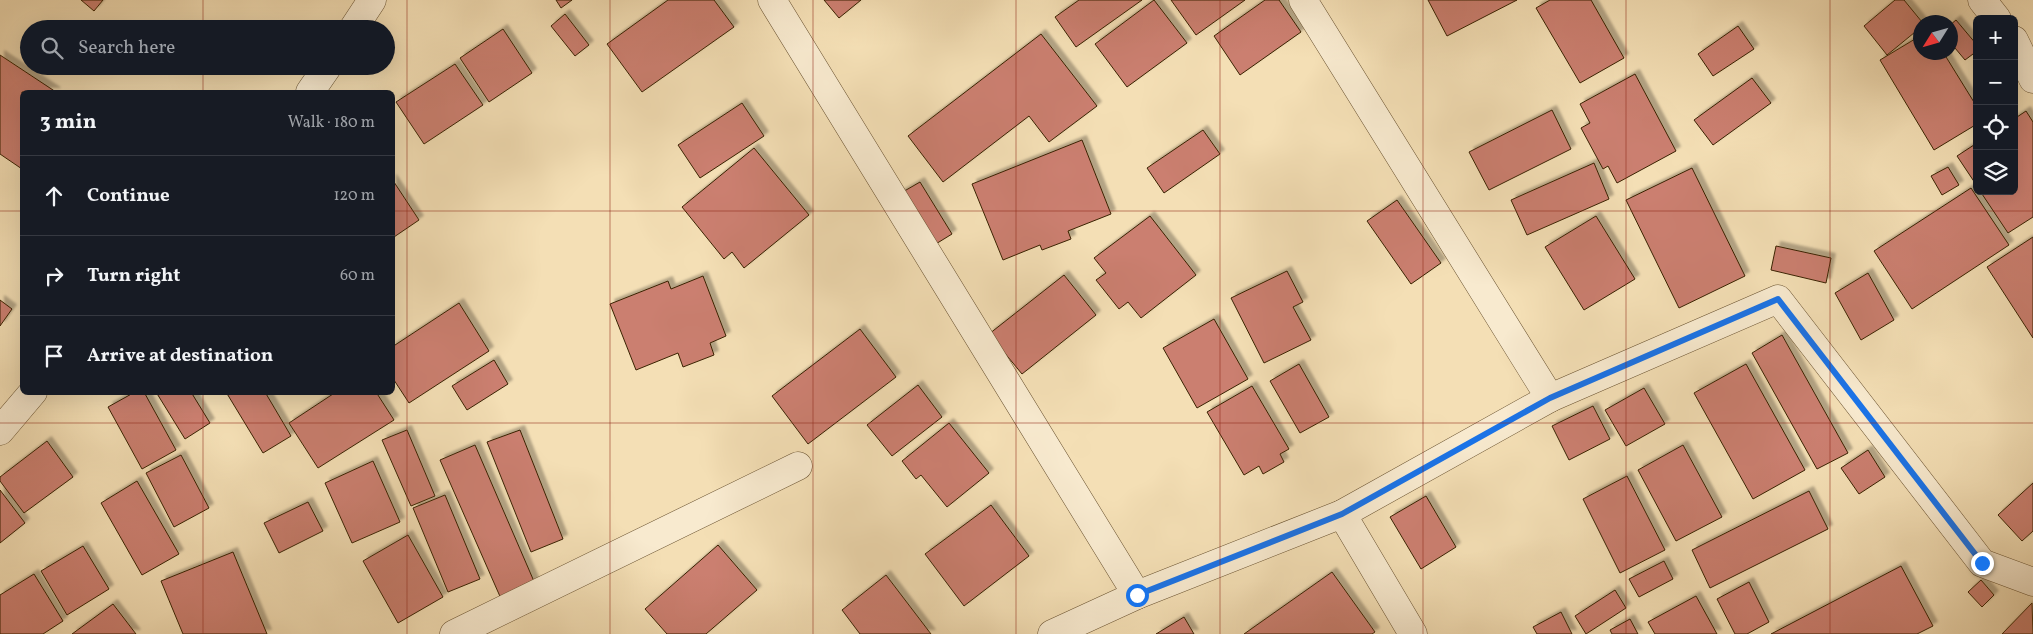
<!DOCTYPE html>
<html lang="en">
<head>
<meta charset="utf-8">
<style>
  :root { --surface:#171b24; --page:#20242c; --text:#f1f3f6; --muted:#9ea1a6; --line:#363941 }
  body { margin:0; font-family:Vollkorn,serif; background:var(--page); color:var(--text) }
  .controls { position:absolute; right:15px; top:15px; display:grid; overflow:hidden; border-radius:8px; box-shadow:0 5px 20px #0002 }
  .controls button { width:45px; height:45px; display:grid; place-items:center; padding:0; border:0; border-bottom:1px solid var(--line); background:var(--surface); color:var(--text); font:25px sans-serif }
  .compass { position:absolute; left:1913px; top:15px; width:45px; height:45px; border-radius:50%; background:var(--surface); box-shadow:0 5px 20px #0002; rotate:233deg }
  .stop { position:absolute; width:15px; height:15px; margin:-11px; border:4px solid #1a73e8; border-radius:50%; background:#fff }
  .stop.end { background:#1a73e8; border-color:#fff; box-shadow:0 1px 5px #0008 }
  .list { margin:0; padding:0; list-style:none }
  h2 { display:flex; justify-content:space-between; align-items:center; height:65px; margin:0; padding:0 20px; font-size:21px }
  h2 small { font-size:16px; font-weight:400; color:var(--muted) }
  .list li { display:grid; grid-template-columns:32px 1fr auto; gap:15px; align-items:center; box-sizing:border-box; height:80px; padding:0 20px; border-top:1px solid var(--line) }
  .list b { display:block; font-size:19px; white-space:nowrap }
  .list em { font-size:16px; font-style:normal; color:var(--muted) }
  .icon { flex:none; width:28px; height:28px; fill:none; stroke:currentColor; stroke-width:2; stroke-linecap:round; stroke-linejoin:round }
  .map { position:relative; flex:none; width:2033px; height:634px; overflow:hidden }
  .search { position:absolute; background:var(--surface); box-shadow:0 5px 20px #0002; left:20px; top:20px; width:375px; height:55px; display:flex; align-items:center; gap:12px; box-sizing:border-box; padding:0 18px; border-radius:28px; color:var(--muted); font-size:19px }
  .panel { position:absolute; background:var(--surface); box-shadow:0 5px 20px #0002; left:20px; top:90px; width:375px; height:305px; border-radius:8px }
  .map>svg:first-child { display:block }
  .building { fill:#cb7f6f; stroke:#3a2202; filter:url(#shadow) }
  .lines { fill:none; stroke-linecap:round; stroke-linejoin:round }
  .minor-casing { stroke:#68512f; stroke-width:29 }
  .minor { stroke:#f8eacf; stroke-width:28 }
  .route { stroke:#1a73e8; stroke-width:6 }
  .grid { fill:none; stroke:#8f2418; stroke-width:1; stroke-opacity:0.55 }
</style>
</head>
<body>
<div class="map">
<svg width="2033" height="634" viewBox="0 0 2033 634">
  <defs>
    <filter id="shadow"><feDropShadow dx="4.5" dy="-4.5" stdDeviation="1" flood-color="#0004"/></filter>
  </defs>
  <rect width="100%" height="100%" fill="#f4dfb5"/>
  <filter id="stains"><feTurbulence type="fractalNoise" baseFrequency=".004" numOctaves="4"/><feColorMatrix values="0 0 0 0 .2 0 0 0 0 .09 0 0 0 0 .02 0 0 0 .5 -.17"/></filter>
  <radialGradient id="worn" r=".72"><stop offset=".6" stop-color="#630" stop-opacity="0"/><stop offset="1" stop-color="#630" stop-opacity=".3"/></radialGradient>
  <g class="building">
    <polygon points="81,0 103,0 94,11"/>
    <polygon points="556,0 572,0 561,8"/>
    <polygon points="668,0 714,0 734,27 642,92 607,44"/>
    <polygon points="824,0 861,0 839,18"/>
    <polygon points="1079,0 1142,0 1076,47 1055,17"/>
    <polygon points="1154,0 1187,43 1127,87 1095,44"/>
    <polygon points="1171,0 1245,0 1196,35"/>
    <polygon points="1265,0 1279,0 1301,32 1240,75 1214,36"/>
    <polygon points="1428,0 1517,0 1447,36"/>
    <polygon points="1550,0 1591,0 1624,58 1580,83 1536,8"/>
    <polygon points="1895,0 1904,0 1922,22 1920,28 1887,55 1864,26"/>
    <polygon points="565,14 589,45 575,56 551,26"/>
    <polygon points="1956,20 1977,45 1977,51 1965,60 1950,42 1950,25"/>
    <polygon points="1738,26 1754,49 1713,76 1698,54"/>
    <polygon points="503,29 532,73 489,102 460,58"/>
    <polygon points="1041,34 1097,106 1049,142 1029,116 943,182 908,136"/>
    <polygon points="1920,36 1920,52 1943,52 1977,107 1977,124 1934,150 1880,60"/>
    <polygon points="0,55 56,92 22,92 22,169 0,154"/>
    <polygon points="455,64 483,105 424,144 396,102"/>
    <polygon points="1635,74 1676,151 1617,183 1608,166 1603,169 1581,128 1590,123 1580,104"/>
    <polygon points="1752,78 1771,103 1713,145 1694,120"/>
    <polygon points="742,103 764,136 700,178 678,145"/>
    <polygon points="1552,110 1571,149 1489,190 1469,152"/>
    <polygon points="2026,111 2033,122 2033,217 2008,233 1980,191 2014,191 2014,119"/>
    <polygon points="1203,130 1220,154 1164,193 1147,168"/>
    <polygon points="1082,140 1111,214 1068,231 1071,239 1042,250 1040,245 1003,260 972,184"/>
    <polygon points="1977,143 1977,186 1957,156"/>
    <polygon points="754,148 809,215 744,268 732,252 724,259 682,207"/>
    <polygon points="1594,163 1609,199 1527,235 1511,200"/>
    <polygon points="1948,167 1959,185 1942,195 1931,176"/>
    <polygon points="1692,168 1745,276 1679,308 1626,200"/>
    <polygon points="392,179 419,220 394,237 392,235"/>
    <polygon points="920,182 952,234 926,250 894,197"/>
    <polygon points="1971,188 2009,245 1912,309 1874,251"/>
    <polygon points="1397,200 1441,263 1411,284 1367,221"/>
    <polygon points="1150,216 1196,275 1141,318 1128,302 1119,309 1096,280 1106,273 1094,258"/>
    <polygon points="1596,216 1635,279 1584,310 1545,247"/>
    <polygon points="2033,237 2033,338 1987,267"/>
    <polygon points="1776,246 1831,258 1826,283 1771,270"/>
    <polygon points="1287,271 1303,302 1293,307 1311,340 1264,363 1231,298"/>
    <polygon points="1868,273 1894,320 1861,340 1835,293"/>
    <polygon points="1064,275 1096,315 1022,374 989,334"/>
    <polygon points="703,276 726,336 710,343 714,355 683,367 678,353 636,370 610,304 668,281 671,289"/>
    <polygon points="0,300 12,309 0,326"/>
    <polygon points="459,303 489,351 409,403 392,377 392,347"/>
    <polygon points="1214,319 1248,379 1197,408 1163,348"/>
    <polygon points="860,329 896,377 808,444 772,396"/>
    <polygon points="1782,335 1848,453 1817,469 1752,353"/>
    <polygon points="494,360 508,384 467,410 452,386"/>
    <polygon points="1299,364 1329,417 1300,433 1270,381"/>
    <polygon points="1746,364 1805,470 1753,499 1694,393"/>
    <polygon points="918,385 942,417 892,456 867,425"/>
    <polygon points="1252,386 1289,449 1280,454 1284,462 1263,474 1259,466 1244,475 1207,412"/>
    <polygon points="1644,388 1665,424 1626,446 1605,410"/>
    <polygon points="135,392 144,392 176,450 142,469 108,407"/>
    <polygon points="156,392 191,392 210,423 185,439"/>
    <polygon points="226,392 265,392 291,436 263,453"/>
    <polygon points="336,392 376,392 394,420 318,468 289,423"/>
    <polygon points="1593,406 1610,439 1569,460 1552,426"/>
    <polygon points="949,423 989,473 947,507 921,475 916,479 902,461"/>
    <polygon points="407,430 435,496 411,506 382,440"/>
    <polygon points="520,430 563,539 531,552 487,442"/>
    <polygon points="47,441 73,477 24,513 0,481 0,477"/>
    <polygon points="475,445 536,586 502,601 440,460"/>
    <polygon points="1683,445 1722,517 1676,541 1638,470"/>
    <polygon points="1868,450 1885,477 1859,494 1841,468"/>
    <polygon points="181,455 209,508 174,527 146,473"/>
    <polygon points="373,461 400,522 352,543 325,483"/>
    <polygon points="1627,476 1665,550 1620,573 1583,499"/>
    <polygon points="137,481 179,554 142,575 101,503"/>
    <polygon points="2033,483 2033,531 2022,541 1998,515"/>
    <polygon points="0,490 25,523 0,543"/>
    <polygon points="1809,491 1828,529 1710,588 1692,550"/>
    <polygon points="445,495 480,579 448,592 413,508"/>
    <polygon points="1426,496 1456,547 1421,569 1390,517"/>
    <polygon points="308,502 323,531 279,553 264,523"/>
    <polygon points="991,505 1029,556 964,606 925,554"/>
    <polygon points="408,535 443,597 398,623 363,561"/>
    <polygon points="718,545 757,590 706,634 667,634 645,609"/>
    <polygon points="83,546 109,589 67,615 41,571"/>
    <polygon points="233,552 267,634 183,634 161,581"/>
    <polygon points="1664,561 1673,579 1639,597 1629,579"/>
    <polygon points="1901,566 1933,626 1917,634 1771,634"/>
    <polygon points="1332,572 1375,632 1372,634 1244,634"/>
    <polygon points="34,574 63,621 43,634 0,634 0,595"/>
    <polygon points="886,575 931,634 860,634 842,610"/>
    <polygon points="1981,580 1994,595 1982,607 1968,592"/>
    <polygon points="1749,582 1769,622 1747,634 1735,634 1717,599"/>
    <polygon points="1615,590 1626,608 1586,634 1575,616"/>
    <polygon points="1696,596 1717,634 1655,634 1648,622"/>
    <polygon points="2032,603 2033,634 2002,634"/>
    <polygon points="113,604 136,634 72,634"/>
    <polygon points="1561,612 1572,634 1537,634 1533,627"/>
    <polygon points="1184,617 1194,634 1156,634"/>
    <polygon points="1630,619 1638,634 1612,634 1610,630"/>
  </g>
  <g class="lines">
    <defs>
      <g id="minor">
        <polyline points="772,0 1137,595"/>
        <polyline points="1303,0 1550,398"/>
        <polyline points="1982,0 1997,19"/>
        <polyline points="353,29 372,0"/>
        <polyline points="2014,40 2033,79"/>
        <polyline points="310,92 328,66"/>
        <polyline points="0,431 33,392"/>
        <polyline points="1342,514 1413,634"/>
        <polyline points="454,634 798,466"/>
        <polyline points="1052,634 1137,595 1342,514 1550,398 1778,299 1982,563 2033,582"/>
      </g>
    </defs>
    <use href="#minor" class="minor-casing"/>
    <use href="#minor" class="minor"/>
  </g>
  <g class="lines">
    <polyline class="route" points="1137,595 1342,514 1550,398 1778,299 1982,563"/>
  </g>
  <path class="grid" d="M 203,0 L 203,29M 407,0 L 407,634M 610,0 L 610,634M 813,0 L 813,634M 1016,0 L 1016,634M 1220,0 L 1220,634M 1423,0 L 1423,634M 1626,0 L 1626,634M 1830,0 L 1830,634M 203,66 L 203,92M 0,211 L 22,211M 392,211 L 2033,211M 203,392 L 203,634M 0,423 L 2033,423"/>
  <rect width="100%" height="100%" filter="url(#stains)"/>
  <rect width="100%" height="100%" fill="url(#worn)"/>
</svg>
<div class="controls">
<button>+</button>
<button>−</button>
<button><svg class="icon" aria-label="locate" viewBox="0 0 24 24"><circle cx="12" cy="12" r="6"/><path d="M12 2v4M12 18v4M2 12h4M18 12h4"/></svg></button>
<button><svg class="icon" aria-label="layers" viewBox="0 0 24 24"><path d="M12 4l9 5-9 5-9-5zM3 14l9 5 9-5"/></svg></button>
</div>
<svg class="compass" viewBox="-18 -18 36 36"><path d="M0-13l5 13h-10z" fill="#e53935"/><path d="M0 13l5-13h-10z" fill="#9ea1a6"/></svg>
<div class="stop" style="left:1137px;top:595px"></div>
<div class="stop end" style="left:1982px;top:563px"></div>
<div class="search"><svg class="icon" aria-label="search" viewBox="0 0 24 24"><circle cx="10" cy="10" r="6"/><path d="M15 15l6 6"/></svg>Search here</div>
<section class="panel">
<h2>3 min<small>Walk · 180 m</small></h2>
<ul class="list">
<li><svg class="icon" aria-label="ahead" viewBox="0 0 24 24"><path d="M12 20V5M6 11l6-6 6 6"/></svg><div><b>Continue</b></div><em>120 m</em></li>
<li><svg class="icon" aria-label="right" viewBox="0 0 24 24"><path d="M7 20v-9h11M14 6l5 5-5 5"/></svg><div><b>Turn right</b></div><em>60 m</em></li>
<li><svg class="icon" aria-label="arrive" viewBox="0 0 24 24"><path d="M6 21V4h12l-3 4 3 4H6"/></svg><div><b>Arrive at destination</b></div></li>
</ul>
</section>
</div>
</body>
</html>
